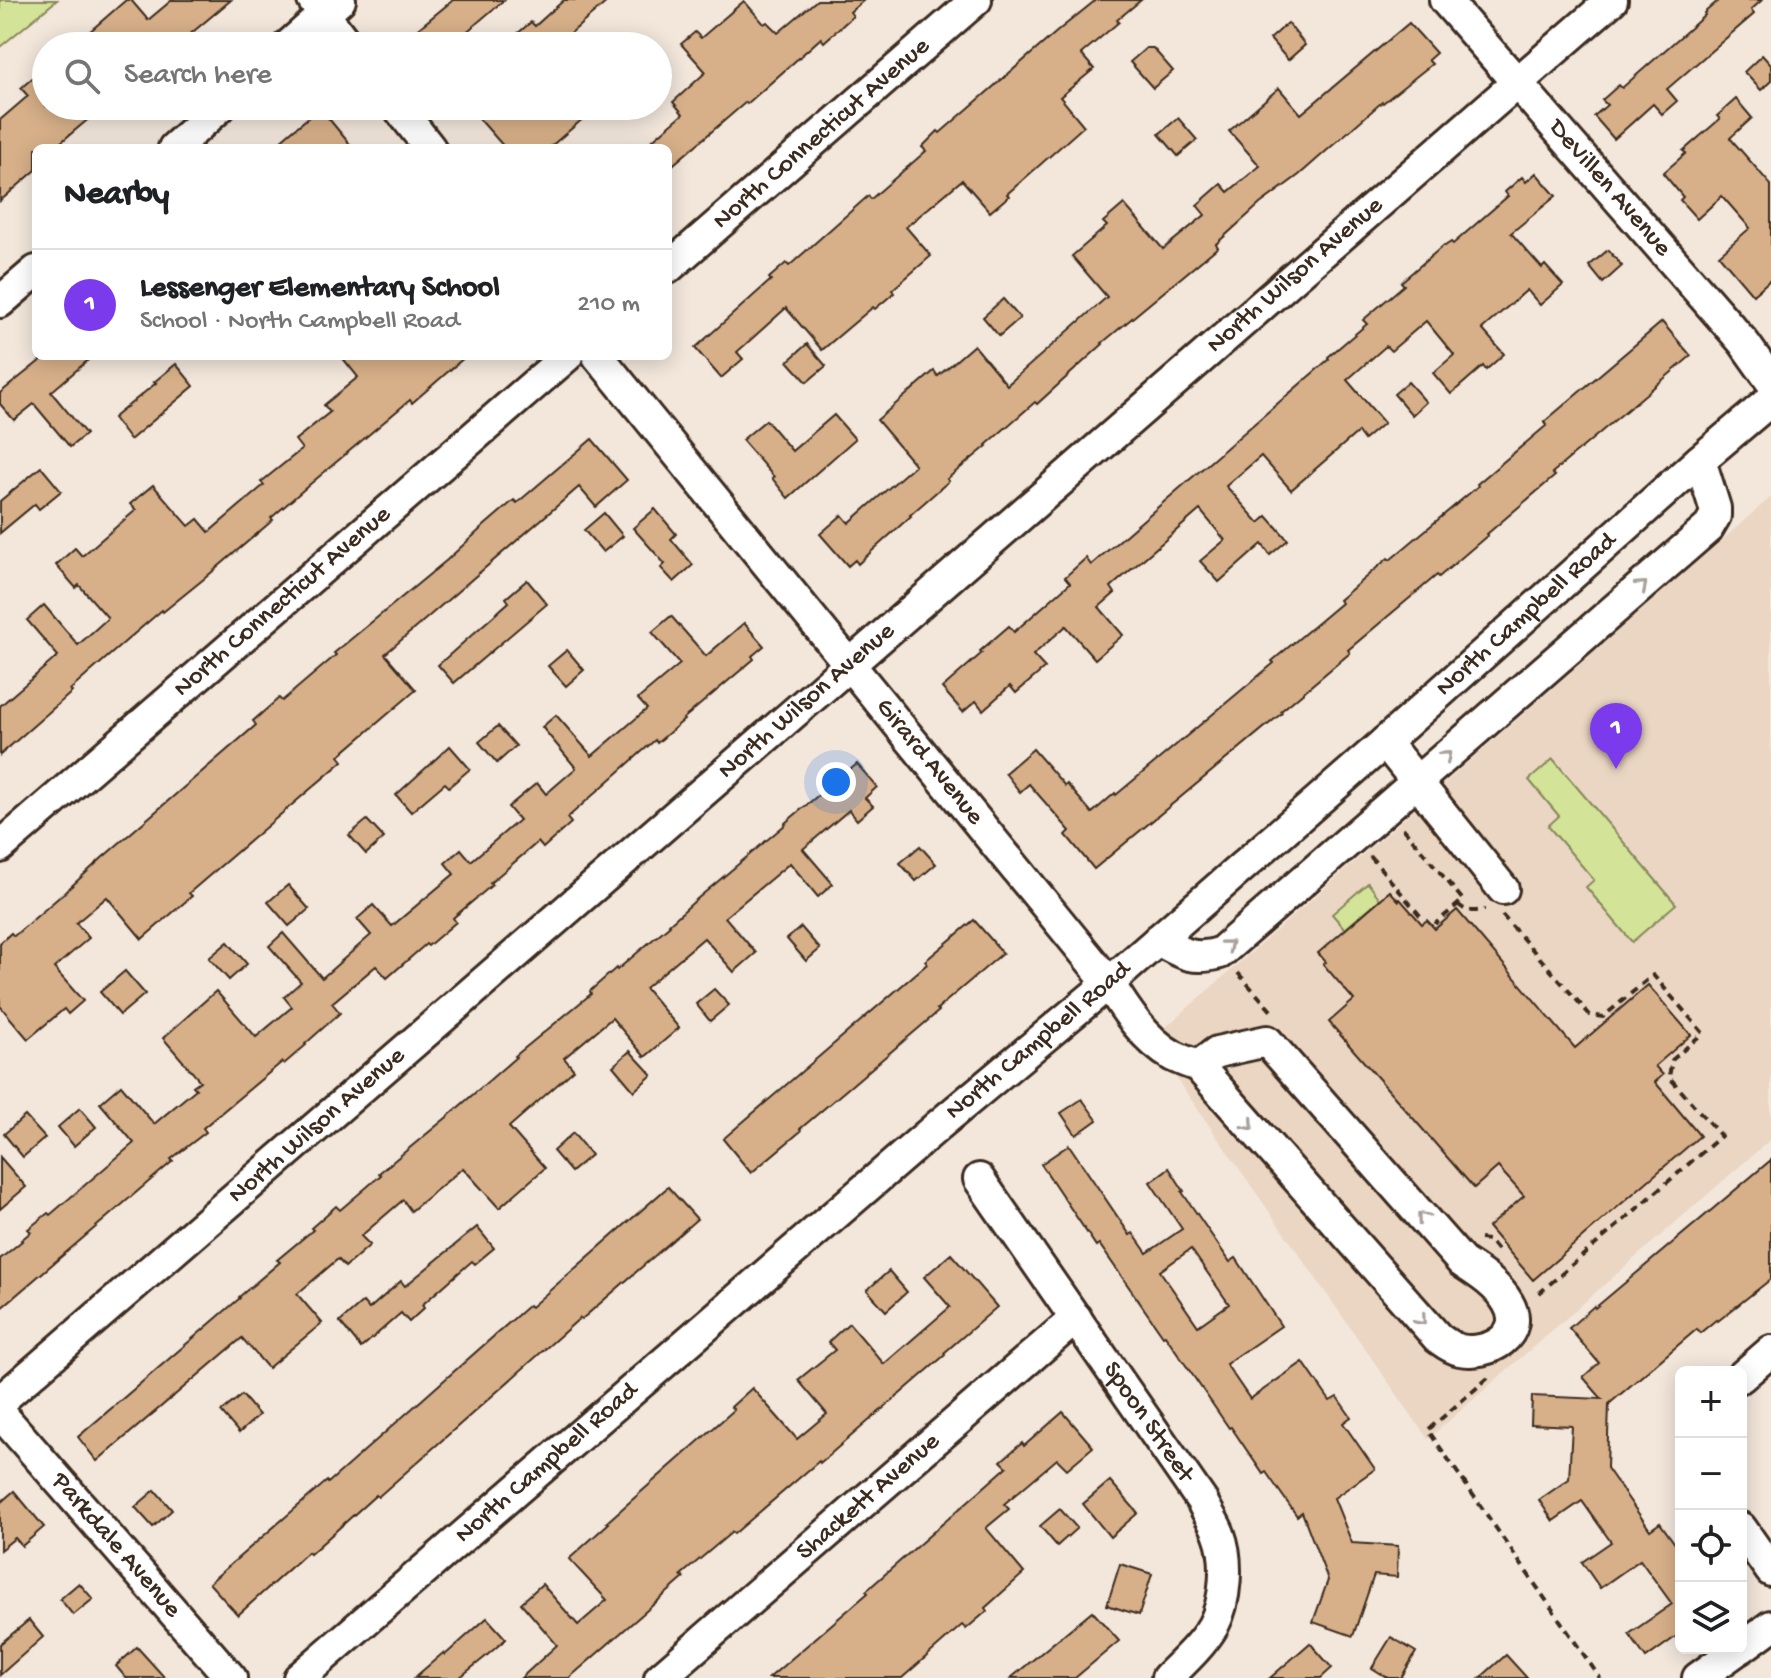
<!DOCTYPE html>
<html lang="en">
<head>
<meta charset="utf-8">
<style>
  :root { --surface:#fff; --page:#f6f6f6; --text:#202124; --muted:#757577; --line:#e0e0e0; --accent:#7c3aed }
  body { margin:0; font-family:"Gochi Hand",sans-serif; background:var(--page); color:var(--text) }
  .controls { position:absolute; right:24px; bottom:24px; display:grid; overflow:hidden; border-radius:12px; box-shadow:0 4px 20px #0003 }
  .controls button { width:72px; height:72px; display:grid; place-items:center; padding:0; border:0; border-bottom:2px solid var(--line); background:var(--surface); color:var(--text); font:40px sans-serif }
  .you { position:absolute; left:836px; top:782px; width:28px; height:28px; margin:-20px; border:6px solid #fff; border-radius:50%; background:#1a73e8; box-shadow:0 0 0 12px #1a73e833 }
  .badge { display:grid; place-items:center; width:52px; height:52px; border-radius:50%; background:var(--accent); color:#fff; font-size:26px; font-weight:700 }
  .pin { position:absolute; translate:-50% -66px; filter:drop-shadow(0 2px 4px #0008) }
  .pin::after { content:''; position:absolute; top:42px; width:28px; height:24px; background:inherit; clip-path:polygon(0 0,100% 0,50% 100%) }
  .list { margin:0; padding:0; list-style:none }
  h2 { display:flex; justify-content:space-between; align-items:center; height:104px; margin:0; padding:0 32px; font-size:34px }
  h2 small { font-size:26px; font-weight:400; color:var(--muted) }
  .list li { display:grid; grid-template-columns:52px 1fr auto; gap:24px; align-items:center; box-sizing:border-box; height:112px; padding:0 32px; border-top:2px solid var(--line) }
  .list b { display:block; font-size:30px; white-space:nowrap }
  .list p { margin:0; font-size:26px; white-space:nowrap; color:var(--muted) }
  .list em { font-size:26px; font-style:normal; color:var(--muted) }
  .icon { flex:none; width:44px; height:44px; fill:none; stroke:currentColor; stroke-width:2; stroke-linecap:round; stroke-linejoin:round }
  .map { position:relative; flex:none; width:1771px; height:1678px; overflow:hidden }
  .search { position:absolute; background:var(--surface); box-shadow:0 4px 20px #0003; left:32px; top:32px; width:640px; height:88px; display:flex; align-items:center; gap:20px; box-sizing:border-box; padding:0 28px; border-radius:44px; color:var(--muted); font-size:30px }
  .panel { position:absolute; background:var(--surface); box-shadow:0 4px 20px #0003; left:32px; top:144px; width:640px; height:216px; border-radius:12px }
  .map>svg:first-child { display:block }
  .built { fill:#ebd6c3 }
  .green { fill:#d3e498; stroke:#87875b; stroke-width:2 }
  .building { fill:#d7b089; stroke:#3b2a1e; stroke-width:2; fill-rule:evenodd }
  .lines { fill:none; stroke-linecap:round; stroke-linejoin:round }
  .minor-casing { stroke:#3b2a1e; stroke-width:36 }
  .path { stroke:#3b2a1e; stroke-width:4; stroke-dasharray:8 6; stroke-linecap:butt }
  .minor { stroke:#fff; stroke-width:30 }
  .oneway { stroke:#a79f9a }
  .labels { text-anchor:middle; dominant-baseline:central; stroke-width:7; stroke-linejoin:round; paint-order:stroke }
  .street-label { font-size:26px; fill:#3b2a1e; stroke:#fff }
</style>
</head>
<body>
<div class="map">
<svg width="1771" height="1678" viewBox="0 0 1771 1678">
  <rect width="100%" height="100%" fill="#f3e7dc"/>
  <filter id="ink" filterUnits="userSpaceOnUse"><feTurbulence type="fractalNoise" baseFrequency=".0125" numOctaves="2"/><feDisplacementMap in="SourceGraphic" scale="16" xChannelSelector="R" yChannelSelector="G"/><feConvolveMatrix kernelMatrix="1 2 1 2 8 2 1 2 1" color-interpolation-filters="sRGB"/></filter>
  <g filter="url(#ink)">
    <polygon class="built" points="1771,497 1771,1139 1428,1439 1150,1041"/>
    <g class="green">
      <polygon points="0,0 57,0 0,47"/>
      <polygon points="1553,759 1676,904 1632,942 1586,887 1594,880 1548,826 1559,816 1529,780"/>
      <polygon points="1368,883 1380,899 1345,929 1332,914"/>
    </g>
    <g class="building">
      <polygon points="126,0 131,0 148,20 172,0 231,0 176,46 73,46"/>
      <polygon points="453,0 504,0 464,34 474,46 423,46 413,33"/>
      <polygon points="564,0 609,0 556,46 512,46 521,38 517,34 531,22 535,26"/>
      <polygon points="817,0 864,0 850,12 853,16 824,42 821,38 747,104 746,102 668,169 668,148 643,148 683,114 673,102 706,72 681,44 695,32 701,38 744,1 764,24 767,22 778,33"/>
      <polygon points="1096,0 1141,0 1117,20 1119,22 1081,54 1094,69 1060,97 1084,126 1007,194 1009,196 990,212 962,180 906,227 931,256 892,290 894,293 875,309 873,307 822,350 786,308 737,352 743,359 721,378 695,348 771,280 769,278 786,263 789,266 868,196 871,199 926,151 922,147 938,131 940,133 1060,29"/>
      <polygon points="1719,0 1762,0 1751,10 1754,14 1667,89 1677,101 1662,114 1653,104 1614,139 1594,116 1607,105 1602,100 1619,85 1622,88 1705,15 1704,13"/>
      <polygon points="1288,23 1305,45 1288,60 1270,39"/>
      <polygon points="1409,23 1436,53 1428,60 1432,64 1383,103 1382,102 1299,175 1260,204 1216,244 1218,247 1102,343 1103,344 1037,404 1035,402 986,445 987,446 947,479 949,481 910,515 911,516 872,551 858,564 855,560 848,566 820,534 842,515 849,523 915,465 877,420 934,371 938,376 974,345 1007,385 1107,297 1072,256 1107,226 1103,222 1124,204 1163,249 1205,215 1197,205 1221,184 1228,192 1260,166 1229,131 1279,88 1301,114"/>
      <polygon points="1146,48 1153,48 1173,71 1153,88 1130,62"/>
      <polygon points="1762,55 1771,65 1771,81 1761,90 1744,72"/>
      <polygon points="46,66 46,106 104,106 54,148 36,148 36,170 0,201 0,120 28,96 21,88"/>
      <polygon points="1736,99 1752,118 1730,138 1771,185 1771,279 1753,295 1719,255 1750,228 1722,196 1697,219 1680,200 1683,197 1663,173 1686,153 1683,151 1720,119 1717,116"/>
      <polygon points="468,106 523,106 535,119 549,106 575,106 585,117 549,148 505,148"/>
      <polygon points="320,108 353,148 272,148 293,130"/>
      <polygon points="1178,118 1197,140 1178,156 1159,134"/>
      <polygon points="1536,173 1556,196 1511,233 1542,268 1545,265 1563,285 1540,305 1527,290 1482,329 1504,354 1486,370 1483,366 1451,394 1433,373 1454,355 1426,321 1391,351 1386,346 1347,380 1384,423 1364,440 1358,432 1291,490 1261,456 1226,486 1259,523 1267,516 1288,540 1270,555 1262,544 1219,582 1200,561 1225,540 1200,510 1111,587 1115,593 1099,607 1123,635 1095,659 1066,626 1033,655 1045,668 1016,693 1010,686 983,710 976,701 963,712 942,688 982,653 980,651 1009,626 1014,632 1070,583 1065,577 1086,558 1091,565 1329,359 1328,357 1367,324 1363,320 1404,285 1401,282 1444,245 1445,246 1451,242 1453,244 1508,196 1505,192 1522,177 1526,182"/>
      <polygon points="1608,250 1622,266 1603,283 1589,266"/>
      <polygon points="1003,299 1020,318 999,336 983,317"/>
      <polygon points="1662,322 1691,356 1552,473 1555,476 1487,534 1488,535 1439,577 1437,575 1348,650 1350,653 1281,711 1282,713 1094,869 1066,835 1070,831 1029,784 1020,792 1005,773 1033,749 1065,786 1067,784 1092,813 1115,793 1116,795 1274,663 1272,661 1341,603 1339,600 1388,558 1390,560 1478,486 1477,484 1547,425 1544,422"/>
      <polygon points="807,344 826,366 807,382 788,361"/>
      <polygon points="46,356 93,356 51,392 86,434 70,447 34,404 14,420 0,404 0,393"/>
      <polygon points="341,356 466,356 412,403 410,400 309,485 271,518 273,520 205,578 163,612 162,610 127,640 70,690 72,692 0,755 0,706 58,656 27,620 44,605 78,645 108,618 79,585 76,588 56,565 75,548 82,556 136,510 130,504 153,485 189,526 198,519 209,532 264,485 261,482 302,449 295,440 330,412 324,405 358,377"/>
      <polygon points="176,364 194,386 130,440 113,418 156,383 154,382"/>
      <polygon points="1408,382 1426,402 1412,415 1394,394"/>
      <polygon points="834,415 855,439 788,498 772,478 774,477 742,440 766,420 792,451"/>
      <polygon points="592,439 627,480 596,507 579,487 385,654 416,690 339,756 343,761 189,893 192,896 142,939 107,897 76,923 89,938 54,968 83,1001 68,1014 64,1009 28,1039 0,1006 0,943 11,933 14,936 64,893 102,858 256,725 253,721 279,698 282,701 336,655 334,653 447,560 485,525 514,500 517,503"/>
      <polygon points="41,467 61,491 39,509 35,504 0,533 0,501"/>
      <polygon points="655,509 676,534 671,539 693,565 674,582 661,568 665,564 633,528"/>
      <polygon points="604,513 623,536 603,552 584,530"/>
      <polygon points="527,580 547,604 454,683 438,665 509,602 506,598"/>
      <polygon points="671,616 706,656 744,623 764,646 752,656 754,659 683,719 684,720 657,743 655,740 567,818 571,823 543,848 538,842 490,883 492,885 453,918 456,922 428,946 426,944 387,978 376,966 332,1003 340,1013 305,1044 306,1045 284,1064 282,1062 203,1128 206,1132 171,1159 173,1161 0,1309 0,1259 22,1241 21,1240 31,1232 28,1229 48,1213 50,1215 134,1143 100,1103 121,1085 154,1124 196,1089 193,1086 200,1081 163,1038 216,991 256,1037 292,1007 284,997 301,982 269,946 283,933 322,978 371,935 357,919 373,905 392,926 454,874 445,863 461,849 471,861 519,820 508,807 537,783 546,794 576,768 542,727 556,715 592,756 647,709 638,699 680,664 652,632"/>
      <polygon points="567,650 584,670 566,686 548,666"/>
      <polygon points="498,726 516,746 497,763 479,742"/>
      <polygon points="450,746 470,769 449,787 445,783 411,812 396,795"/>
      <polygon points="857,764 877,787 865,798 873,806 857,820 849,810 803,849 833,884 818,897 790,863 725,917 756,953 734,972 704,938 645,988 679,1028 645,1057 612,1018 564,1058 574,1070 509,1127 545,1168 499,1208 463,1168 411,1211 403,1200 361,1236 370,1245 345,1267 338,1259 297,1294 322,1323 268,1368 242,1338 97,1461 78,1437 240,1298 239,1297 280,1262 277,1260 313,1230 311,1228 336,1206 340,1210 381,1175 379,1173 446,1118 516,1057 515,1056 591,994 590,991 616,968 617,970 670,925 669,924 697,899 786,824 785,823 828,787 824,782 840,769 845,774"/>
      <polygon points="367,820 384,838 366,854 349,835"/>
      <polygon points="920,846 936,864 916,881 900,863"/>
      <polygon points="288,885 309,909 289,926 268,902"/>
      <polygon points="1390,891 1399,901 1400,899 1422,924 1427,920 1435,929 1457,910 1575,1048 1648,985 1691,1035 1655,1066 1663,1075 1655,1082 1700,1136 1533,1280 1488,1227 1524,1196 1498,1167 1474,1188 1329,1022 1354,1000 1323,964 1326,962 1318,953"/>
      <polygon points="974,920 1003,953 937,1009 939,1011 800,1129 801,1131 751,1173 723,1139 927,964 925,961"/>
      <polygon points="801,927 820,949 806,961 787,939"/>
      <polygon points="228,942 247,964 229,980 209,958"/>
      <polygon points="125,971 145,994 120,1015 100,992"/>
      <polygon points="714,989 729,1005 710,1021 696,1004"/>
      <polygon points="630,1051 652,1075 634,1091 613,1066"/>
      <polygon points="1082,1099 1097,1120 1076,1135 1061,1113"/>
      <polygon points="80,1108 96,1127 74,1146 58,1127"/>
      <polygon points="25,1116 45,1138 23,1157 4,1134"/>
      <polygon points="573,1133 591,1155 571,1172 553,1151"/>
      <path d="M 1069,1145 L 1130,1235 L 1133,1233 L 1147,1253 L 1182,1229 L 1150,1182 L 1169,1168 L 1184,1191 L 1182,1192 L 1230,1262 L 1236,1258 L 1281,1326 L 1226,1364 L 1250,1399 L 1303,1362 L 1330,1401 L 1337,1397 L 1351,1417 L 1343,1423 L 1375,1469 L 1334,1498 L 1352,1543 L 1398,1546 L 1397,1577 L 1374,1575 L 1353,1636 L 1313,1622 L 1328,1580 L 1302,1512 L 1297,1516 L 1266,1472 L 1263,1474 L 1231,1427 L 1229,1428 L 1165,1335 L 1163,1336 L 1099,1244 L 1096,1246 L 1041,1164 ZM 1191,1249 L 1229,1304 L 1198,1326 L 1160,1271 Z"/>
      <polygon points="0,1157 26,1187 0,1209"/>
      <polygon points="1771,1160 1771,1279 1718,1321 1717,1319 1700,1333 1697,1329 1609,1404 1607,1468 1650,1530 1660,1523 1681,1552 1681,1633 1646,1658 1629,1634 1672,1604 1640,1560 1600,1588 1582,1562 1611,1542 1582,1501 1553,1521 1539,1500 1569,1479 1572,1426 1531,1424 1532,1396 1602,1399 1583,1377 1599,1363 1569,1328 1594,1306 1595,1308"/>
      <polygon points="668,1187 697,1219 582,1319 580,1318 378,1497 376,1495 310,1554 308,1552 238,1615 209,1583 327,1481 328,1483 529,1305 531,1307"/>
      <polygon points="477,1227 494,1248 475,1264 472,1261 422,1305 424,1308 409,1322 401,1313 361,1348 340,1322 363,1302 369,1309 401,1281 405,1286"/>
      <polygon points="951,1254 997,1307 944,1353 945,1355 820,1463 819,1461 734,1534 732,1532 681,1575 684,1578 569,1678 521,1678 557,1645 521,1603 542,1584 578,1625 607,1600 569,1559 609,1523 607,1522 734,1410 731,1407 752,1388 797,1439 827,1414 798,1380 835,1350 828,1342 849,1323 884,1364 950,1307 924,1277"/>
      <polygon points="889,1271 907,1292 886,1311 867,1290"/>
      <polygon points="242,1395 259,1415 239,1433 221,1412"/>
      <polygon points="1063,1412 1093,1447 1067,1469 1057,1459 1004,1504 1009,1509 986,1528 1024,1573 985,1608 987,1611 966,1629 962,1625 902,1678 769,1678 868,1593 866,1591 1007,1467 1001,1461 1022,1443 1024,1446"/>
      <polygon points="1110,1481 1138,1513 1110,1537 1083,1504"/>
      <polygon points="155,1490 172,1510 153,1527 135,1507"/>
      <polygon points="14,1491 44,1527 22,1546 15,1538 0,1550 0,1503"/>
      <polygon points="1060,1509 1077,1528 1057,1546 1040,1526"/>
      <polygon points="1120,1564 1152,1574 1139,1615 1107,1605"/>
      <polygon points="79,1583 93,1599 73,1615 60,1599"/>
      <polygon points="1092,1611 1119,1641 1075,1678 1011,1678"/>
      <polygon points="487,1618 506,1639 484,1658 459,1678 414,1678 443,1653 445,1655"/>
      <polygon points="29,1620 43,1637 0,1675 0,1644"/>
      <polygon points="1391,1637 1416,1652 1401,1678 1388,1678 1372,1668"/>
      <polygon points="1310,1643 1332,1668 1321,1678 1270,1678"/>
      <polygon points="137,1647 165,1678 126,1678 116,1666"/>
      <polygon points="1506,1655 1527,1678 1480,1678"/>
    </g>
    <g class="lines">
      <defs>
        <g id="minor">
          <polyline points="313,0 348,46"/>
          <path id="s1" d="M 1445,0 L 1744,343 L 1771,381"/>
          <polyline points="288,46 340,0"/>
          <polyline points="397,106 430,148"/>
          <polyline points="174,148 221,106"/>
          <path id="s2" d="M 668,268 L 976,0"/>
          <polyline points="0,302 36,271"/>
          <path id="s3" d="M 598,356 L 1109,983 C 1125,1010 1145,1040 1173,1056 C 1181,1060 1190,1063 1198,1066 L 1438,1338 C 1445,1343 1451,1348 1460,1350 C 1488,1356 1527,1335 1508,1303 C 1498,1285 1479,1273 1462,1262 L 1267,1041 L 1217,1052 L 1198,1066"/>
          <polyline points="1385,742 1503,889"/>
          <path id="s4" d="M 0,847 L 567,356"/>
          <path d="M 1158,940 C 1182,953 1192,961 1220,953 L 1708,528 L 1715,516 L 1715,508 L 1700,460"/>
          <path id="s5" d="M 979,1179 L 1202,1501 C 1207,1512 1215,1523 1219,1534 C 1229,1560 1226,1602 1213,1626 C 1201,1646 1183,1662 1167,1678"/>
          <polyline points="1741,1377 1771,1351"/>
          <path id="s6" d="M 0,1401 L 817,693 L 1612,0"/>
          <path id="s7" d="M 0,1413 L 231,1678"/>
          <polyline points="1741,1528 1771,1571"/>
          <polyline points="1741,1648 1771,1626"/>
          <path id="s8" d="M 299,1678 L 940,1124 L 1109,983 L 1385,742 L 1700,460 L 1771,400"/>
          <path id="s9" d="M 660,1678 L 1076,1318"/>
          <polyline points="1698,1678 1740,1648"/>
        </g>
      </defs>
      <use href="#minor" class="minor-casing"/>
      <g class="path">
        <polyline points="1403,828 1463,900 1435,924"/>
        <polyline points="1370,856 1423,919"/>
        <path d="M 1458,904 C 1466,913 1474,911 1485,910"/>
        <polyline points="1502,915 1590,1015 1603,1017 1653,975 1703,1033 1672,1060 1669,1077 1721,1136 1536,1296"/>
        <polyline points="1238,973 1274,1014"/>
        <polyline points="1480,1239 1489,1240 1498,1251"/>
        <polyline points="1488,1378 1428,1430 1600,1678"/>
      </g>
      <use href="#minor" class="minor"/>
    </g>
    <defs><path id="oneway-chevron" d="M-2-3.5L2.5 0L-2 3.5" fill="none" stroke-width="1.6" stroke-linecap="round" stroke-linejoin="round" transform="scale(2)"/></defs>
    <g class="oneway">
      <use href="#oneway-chevron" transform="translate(1642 586) rotate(-41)"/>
      <use href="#oneway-chevron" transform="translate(1446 756) rotate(-41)"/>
      <use href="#oneway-chevron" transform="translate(1228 945) rotate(-39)"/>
      <use href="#oneway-chevron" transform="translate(1249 1125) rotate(49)"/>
      <use href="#oneway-chevron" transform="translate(1422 1217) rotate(-131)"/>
      <use href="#oneway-chevron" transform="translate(1421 1320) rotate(49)"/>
    </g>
  </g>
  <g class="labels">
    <g class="street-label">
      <text stroke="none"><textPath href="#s2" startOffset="204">North Connecticut Avenue</textPath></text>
      <text stroke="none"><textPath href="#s1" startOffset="250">DeVillen Avenue</textPath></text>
      <text stroke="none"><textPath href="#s6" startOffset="1716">North Wilson Avenue</textPath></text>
      <text stroke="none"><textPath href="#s4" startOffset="374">North Connecticut Avenue</textPath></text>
      <text stroke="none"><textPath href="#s8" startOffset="1624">North Campbell Road</textPath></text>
      <text stroke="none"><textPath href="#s6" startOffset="1068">North Wilson Avenue</textPath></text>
      <text stroke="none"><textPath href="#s3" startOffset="524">Girard Avenue</textPath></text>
      <text stroke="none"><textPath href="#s8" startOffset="976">North Campbell Road</textPath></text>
      <text stroke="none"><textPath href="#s6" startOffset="420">North Wilson Avenue</textPath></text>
      <text stroke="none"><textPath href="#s5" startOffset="296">Spoon Street</textPath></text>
      <text stroke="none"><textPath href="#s8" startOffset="328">North Campbell Road</textPath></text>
      <text stroke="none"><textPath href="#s9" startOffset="276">Shackett Avenue</textPath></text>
      <text stroke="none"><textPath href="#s7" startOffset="176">Parkdale Avenue</textPath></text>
    </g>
  </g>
</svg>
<div class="controls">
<button>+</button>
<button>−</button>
<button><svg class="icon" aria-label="locate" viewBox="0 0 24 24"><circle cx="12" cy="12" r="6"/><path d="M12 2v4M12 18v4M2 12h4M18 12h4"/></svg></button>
<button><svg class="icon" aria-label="layers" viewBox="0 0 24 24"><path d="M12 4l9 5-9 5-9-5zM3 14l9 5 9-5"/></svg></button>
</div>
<div class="you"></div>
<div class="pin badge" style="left:1616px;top:769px">1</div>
<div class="search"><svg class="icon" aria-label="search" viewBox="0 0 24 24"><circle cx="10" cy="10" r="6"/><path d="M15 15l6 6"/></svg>Search here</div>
<section class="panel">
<h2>Nearby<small></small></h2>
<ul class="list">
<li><span class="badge">1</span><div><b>Lessenger Elementary School</b><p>School · North Campbell Road</p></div><em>210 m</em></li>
</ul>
</section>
</div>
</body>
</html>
